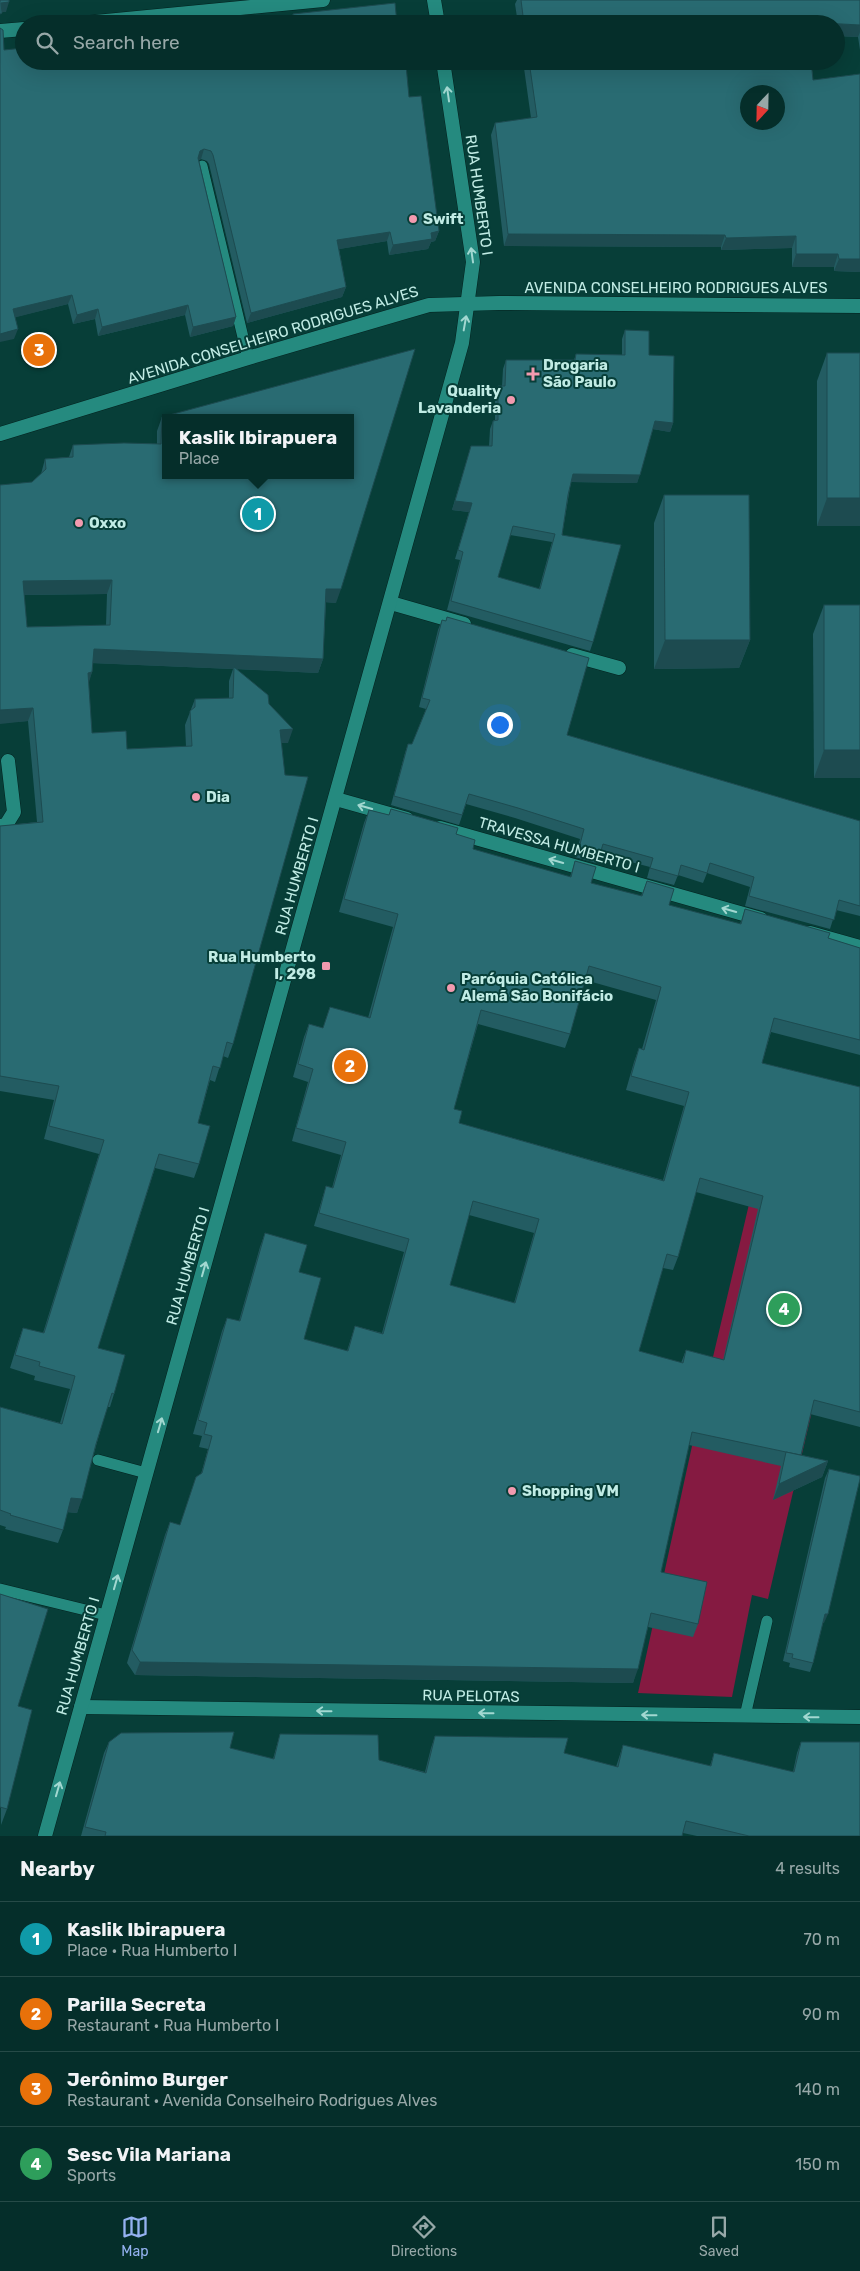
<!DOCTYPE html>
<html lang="en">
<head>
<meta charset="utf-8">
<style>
  :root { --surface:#052e2a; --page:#0e3632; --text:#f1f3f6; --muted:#97a8a8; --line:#264a47; --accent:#95b2f1 }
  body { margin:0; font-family:Rubik,sans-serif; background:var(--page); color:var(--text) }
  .compass { position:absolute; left:740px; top:85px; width:45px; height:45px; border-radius:50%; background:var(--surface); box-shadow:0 5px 20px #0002; rotate:202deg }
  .you { position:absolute; left:499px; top:724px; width:18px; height:18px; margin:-12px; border:4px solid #fff; border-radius:50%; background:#1a73e8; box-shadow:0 0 0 8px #1a73e833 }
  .badge { display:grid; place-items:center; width:32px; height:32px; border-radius:50%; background:var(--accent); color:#fff; font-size:16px; font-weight:700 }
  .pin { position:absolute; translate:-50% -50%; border:2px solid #fff; box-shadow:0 1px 5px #0006 }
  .popup { position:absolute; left:162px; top:414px; width:192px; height:65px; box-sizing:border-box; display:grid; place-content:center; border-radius:0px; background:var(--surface); filter:drop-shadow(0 1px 4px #0005); font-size:16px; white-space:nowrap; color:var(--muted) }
  .popup b { font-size:19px; color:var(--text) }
  .popup::after { content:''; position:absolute; left:50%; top:100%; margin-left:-10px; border:10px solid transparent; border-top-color:var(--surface) }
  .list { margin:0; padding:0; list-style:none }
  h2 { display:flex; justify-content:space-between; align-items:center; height:65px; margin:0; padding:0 20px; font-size:21px }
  h2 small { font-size:16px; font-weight:400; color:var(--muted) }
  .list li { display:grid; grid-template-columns:32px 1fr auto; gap:15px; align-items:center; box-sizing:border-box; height:75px; padding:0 20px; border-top:1px solid var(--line) }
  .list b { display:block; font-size:19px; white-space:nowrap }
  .list p { margin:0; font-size:16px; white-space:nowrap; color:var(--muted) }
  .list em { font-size:16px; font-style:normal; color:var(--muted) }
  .icon { flex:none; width:28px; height:28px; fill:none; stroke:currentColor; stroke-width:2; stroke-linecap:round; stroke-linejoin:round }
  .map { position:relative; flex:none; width:860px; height:1836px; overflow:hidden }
  .search { position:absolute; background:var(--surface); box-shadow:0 5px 20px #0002; left:15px; right:15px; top:15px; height:55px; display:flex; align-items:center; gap:12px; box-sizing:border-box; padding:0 18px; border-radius:28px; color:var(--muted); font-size:19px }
  .sheet { height:365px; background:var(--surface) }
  nav { display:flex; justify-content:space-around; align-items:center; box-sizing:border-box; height:70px; border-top:1px solid var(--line); background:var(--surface); font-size:14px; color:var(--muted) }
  nav a { display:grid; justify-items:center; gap:2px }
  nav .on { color:var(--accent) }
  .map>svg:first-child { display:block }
  .green { fill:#851a41 }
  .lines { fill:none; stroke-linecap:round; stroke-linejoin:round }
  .service-casing { stroke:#04221f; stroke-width:12 }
  .minor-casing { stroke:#04221f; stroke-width:15 }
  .tertiary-casing { stroke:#04221f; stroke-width:15 }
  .service { stroke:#258a7f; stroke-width:11 }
  .minor { stroke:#258a7f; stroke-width:14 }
  .tertiary { stroke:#258a7f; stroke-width:14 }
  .wall { fill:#235c62; fill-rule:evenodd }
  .shaded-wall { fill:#1d4b50 }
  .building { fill:#296b72; stroke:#1d4b50; fill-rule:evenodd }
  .oneway { stroke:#a2d8d1 }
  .poi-dot { fill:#f29aaf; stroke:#073e38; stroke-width:2 }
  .labels { text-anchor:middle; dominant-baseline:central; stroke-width:4; stroke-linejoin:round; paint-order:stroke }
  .street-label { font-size:15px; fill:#c1ece5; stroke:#073e38 }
  .poi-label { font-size:15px; font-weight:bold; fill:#c1ece5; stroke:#073e38; text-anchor:start }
</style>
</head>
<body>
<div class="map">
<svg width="860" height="1836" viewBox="0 0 860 1836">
  <rect width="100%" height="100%" fill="#073e38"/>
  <polygon class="green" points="779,1077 860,1206 768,1599 752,1595 732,1697 638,1693 692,1446"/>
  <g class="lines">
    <defs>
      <g id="service">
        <polyline points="202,166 248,358"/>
        <polyline points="98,1460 146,1473"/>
        <polyline points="0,1589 106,1615"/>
        <polyline points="745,1716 767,1621"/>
      </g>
      <g id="minor">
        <polyline points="434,0 438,24"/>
        <polyline points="75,24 323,0"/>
        <polyline points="0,31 24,29"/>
        <polyline points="391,603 464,624"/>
        <polyline points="572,655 619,668"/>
        <polyline points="336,799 407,819"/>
        <polyline points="0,826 6,825 14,812 8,761"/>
        <polyline points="440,828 761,919"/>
        <polyline points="810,933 860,947"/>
        <polyline points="81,1707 860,1717"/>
        <polyline points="45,1836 462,343 473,262 443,61"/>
      </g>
      <polyline id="tertiary" points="0,434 248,358 429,305 499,303 860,306"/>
    </defs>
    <use href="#service" class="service-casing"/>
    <use href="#minor" class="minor-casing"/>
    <use href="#tertiary" class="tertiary-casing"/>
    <use href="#service" class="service"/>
    <use href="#minor" class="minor"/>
    <use href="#tertiary" class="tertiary"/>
  </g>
  <g class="wall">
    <polygon points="517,0 860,0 860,50 858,37 836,36 836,24 518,24 515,4"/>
    <polygon points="293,14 397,24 290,24"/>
    <polygon points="4,50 409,97 439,231 435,241 431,242 428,249 389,255 387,241 339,249 346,287 342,297 247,323 209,164 207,161 201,159 199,160 236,317 233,326 190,337 185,315 98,336 95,319 73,324 68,304 15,317 14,339"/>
    <polygon points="523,61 811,61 813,80 860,74 860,272 834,271 834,267 792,267 792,248 721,250 721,247 504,246 491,135 495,123 531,118"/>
    <path d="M 625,330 L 649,355 L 673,423 L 670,432 L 653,429 L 637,483 L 571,482 L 562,535 L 593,642 L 590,651 L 447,610 L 460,560 L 455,559 L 469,512 L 452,510 L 471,446 L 489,446 L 490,429 L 493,421 L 495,420 L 495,395 L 498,386 L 502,386 L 503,369 L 506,360 L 574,360 L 576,354 L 622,355 L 622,339 ZM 510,535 L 552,542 L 539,589 L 498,577 Z"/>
    <polygon points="827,353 860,526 817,526 817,381"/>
    <path d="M 162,417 L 336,603 L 326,602 L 323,659 L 318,673 L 237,669 L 269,704 L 288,743 L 282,743 L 233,1044 L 228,1058 L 223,1056 L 215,1082 L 210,1080 L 198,1123 L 199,1164 L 194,1178 L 155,1168 L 98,1348 L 114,1394 L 110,1407 L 107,1407 L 77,1513 L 67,1512 L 63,1530 L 58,1543 L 5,1529 L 6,1527 L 0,1525 L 0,1407 L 60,1423 L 70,1389 L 34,1380 L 35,1376 L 10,1368 L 18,1342 L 23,1328 L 43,1333 L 99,1154 L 44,1139 L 54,1100 L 0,1091 L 0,826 L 37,822 L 28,721 L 0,723 L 32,482 L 41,474 L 45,459 L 69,457 L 73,445 L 157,444 L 157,431 ZM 107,594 L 106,625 L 27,627 L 24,595 ZM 93,663 L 233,669 L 229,681 L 229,698 L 195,699 L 185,725 L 186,747 L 127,749 L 92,733 L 88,683 L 92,672 Z"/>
    <polygon points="664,495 750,640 739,668 654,669 654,523"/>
    <polygon points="824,605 860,605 860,778 814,778 813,634"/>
    <polygon points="442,620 567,735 860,821 860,916 836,910 830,929 745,906 750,887 707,873 703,883 678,875 674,885 647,878 650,867 600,854 596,863 575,857 580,839 515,818 466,804 459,825 391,805 405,753 408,744 412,744 426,709 419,707 438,630"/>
    <path d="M 391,809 L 456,834 L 473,849 L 570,877 L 575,861 L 591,883 L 641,896 L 647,881 L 669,905 L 740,924 L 745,909 L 828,938 L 860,948 L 860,1055 L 771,1032 L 762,1063 L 860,1087 L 860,1427 L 810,1414 L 801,1455 L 828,1461 L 822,1477 L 773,1500 L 781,1466 L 689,1445 L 661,1572 L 698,1624 L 693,1637 L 648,1627 L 633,1683 L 135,1675 L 127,1663 L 165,1535 L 170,1522 L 180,1525 L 196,1477 L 201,1474 L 208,1449 L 199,1447 L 202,1436 L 193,1434 L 222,1331 L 227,1318 L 239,1321 L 260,1247 L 265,1233 L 299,1272 L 304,1339 L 347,1351 L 355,1326 L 382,1333 L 404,1252 L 314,1226 L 322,1199 L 326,1186 L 332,1188 L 341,1155 L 292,1141 L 308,1082 L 293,1077 L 304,1037 L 309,1024 L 323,1028 L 330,1007 L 368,1018 L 393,927 L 339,912 L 364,823 L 369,810 L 389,815 ZM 585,980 L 656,1000 L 642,1049 L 639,1048 L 634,1062 L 626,1090 L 684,1106 L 663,1180 L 459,1123 L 454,1109 L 478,1024 L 565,1048 L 570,1034 ZM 696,1192 L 758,1209 L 723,1360 L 686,1350 L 681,1363 L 639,1351 L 663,1268 L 673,1270 L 678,1257 ZM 469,1215 L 534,1233 L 514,1303 L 450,1285 Z"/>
    <polygon points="829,1469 824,1623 823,1623 813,1663 810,1672 789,1667 790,1663 783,1661 825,1478"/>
    <polygon points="0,1594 18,1706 7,1809 1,1825"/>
    <polygon points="280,1734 425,1772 431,1748 435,1736 564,1753 616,1767 623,1745 710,1766 714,1753 793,1772 797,1753 801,1742 860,1836 697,1836 683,1833 682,1836 81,1836 104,1753 109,1742 230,1748 273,1759"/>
  </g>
  <g class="shaded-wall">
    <polygon points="9,2 6,12 0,12 1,3"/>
    <polygon points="805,22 836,24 804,24"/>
    <polygon points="836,24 860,25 860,32 858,37 836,36"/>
    <polygon points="204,149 201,159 197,161 200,151"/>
    <polygon points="439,231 435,241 431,242 428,249 389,255 393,245 431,233"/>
    <polygon points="390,232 387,241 334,250 337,240"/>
    <polygon points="508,234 725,235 721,247 504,246"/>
    <polygon points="796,236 792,248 721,250 726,238"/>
    <polygon points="796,254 838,254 834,267 792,267"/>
    <polygon points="839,259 860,259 860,272 834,271"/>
    <polygon points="346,287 342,297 247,323 251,313"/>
    <polygon points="72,295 68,304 9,319 13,309"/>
    <polygon points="188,305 185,315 98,336 102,327"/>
    <polygon points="98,309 95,319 73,324 77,315"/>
    <polygon points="236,317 233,326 190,337 193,327"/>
    <polygon points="18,329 14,339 0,342 0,334"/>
    <polygon points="655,421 673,423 670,432 652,429"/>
    <polygon points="573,474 640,475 637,483 570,482"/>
    <polygon points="827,498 860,498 860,526 817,526"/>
    <polygon points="455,501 472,503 469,512 452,510"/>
    <polygon points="112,580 107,594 18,595 23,581"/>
    <polygon points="326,589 341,589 336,603 321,602"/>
    <polygon points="665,640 750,640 739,668 654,669"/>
    <polygon points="94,649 323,659 318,673 234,669 234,667 233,669 89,663"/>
    <polygon points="92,672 88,686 88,673"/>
    <polygon points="33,708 28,721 0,724 0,710"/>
    <polygon points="293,729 288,743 275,743 280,730"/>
    <polygon points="824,750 860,750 860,778 814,778"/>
    <polygon points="828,1461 822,1477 773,1500 779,1484"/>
    <polygon points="71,1498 82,1499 77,1513 66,1512"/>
    <polygon points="825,1614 828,1614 824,1623 822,1623"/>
    <polygon points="140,1662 638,1669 633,1683 135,1675"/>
  </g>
  <g class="building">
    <polygon points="0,0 9,0 9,2 1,3 2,13 0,14"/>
    <polygon points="521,0 860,0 860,25 805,22 805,24 524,24"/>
    <polygon points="395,3 397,24 288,24 294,23 293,14"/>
    <polygon points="0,28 3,30 4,50 24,48 24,61 402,61 403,66 406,65 409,97 421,96 439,231 431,233 432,239 393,245 390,232 337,240 346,287 251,313 213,155 211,151 204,149 200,151 198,158 236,317 193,327 188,305 102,327 98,309 77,315 72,295 13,309 18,329 0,334"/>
    <path d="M 529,61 L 811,61 L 813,80 L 860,74 L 860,259 L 839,259 L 838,254 L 796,254 L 796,236 L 726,238 L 725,235 L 508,234 L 495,123 L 537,117 ZM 748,92 L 778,92 L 778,122 L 748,122 Z"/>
    <path d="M 625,330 L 649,331 L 649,355 L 674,356 L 673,423 L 655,421 L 640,475 L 573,474 L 568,495 L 562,535 L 621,545 L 593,642 L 451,601 L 463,552 L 458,550 L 472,503 L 455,501 L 471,446 L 492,446 L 493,421 L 498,420 L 498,386 L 505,386 L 506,360 L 575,360 L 576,354 L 625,355 ZM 513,526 L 555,534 L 540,589 L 498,577 Z"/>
    <path d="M 415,349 L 341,589 L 326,589 L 323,659 L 94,649 L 92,672 L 88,673 L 92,733 L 126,731 L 127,749 L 192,746 L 190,711 L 195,707 L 195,699 L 233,698 L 234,667 L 268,695 L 269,704 L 293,729 L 280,730 L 285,775 L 308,777 L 233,1044 L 227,1042 L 220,1068 L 213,1066 L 198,1123 L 210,1126 L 199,1164 L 159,1154 L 98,1348 L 125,1355 L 114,1394 L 112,1393 L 96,1444 L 82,1499 L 71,1498 L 63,1530 L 10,1515 L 11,1514 L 0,1510 L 0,1407 L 62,1424 L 75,1376 L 39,1366 L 40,1362 L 15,1355 L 23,1328 L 44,1333 L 104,1140 L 49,1126 L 59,1086 L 0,1076 L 0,826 L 43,822 L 33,708 L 0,710 L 0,485 L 32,482 L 46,469 L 45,459 L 73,457 L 73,445 L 124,443 L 161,444 L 162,417 ZM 166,418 L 350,418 L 350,475 L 166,475 ZM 112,580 L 110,625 L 27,627 L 23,581 Z"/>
    <rect x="827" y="353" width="33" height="145"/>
    <polygon points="664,495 749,495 750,640 665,640"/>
    <rect x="824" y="605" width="36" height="145"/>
    <polygon points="447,617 589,658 567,735 860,821 860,906 839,900 834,920 749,896 754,877 710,863 707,873 681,865 678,876 650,868 653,858 603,844 600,854 579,848 584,829 518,808 469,794 462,815 394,796 408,744 412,744 430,700 422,698 442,620 446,621"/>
    <path d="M 391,809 L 458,828 L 456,834 L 475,840 L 473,849 L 571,877 L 575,861 L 596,867 L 591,883 L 642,896 L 647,881 L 674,889 L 669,905 L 741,924 L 745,909 L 830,933 L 828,938 L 860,948 L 860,1040 L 774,1018 L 762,1063 L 860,1087 L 860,1412 L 814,1400 L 801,1455 L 786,1452 L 692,1432 L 661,1572 L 707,1582 L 698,1624 L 651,1613 L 638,1669 L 140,1662 L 132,1650 L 170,1522 L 180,1525 L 196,1477 L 202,1473 L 212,1436 L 204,1434 L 207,1423 L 198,1420 L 227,1318 L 240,1321 L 265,1233 L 307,1245 L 299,1272 L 321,1278 L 304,1339 L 348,1351 L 355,1326 L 383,1334 L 409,1239 L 319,1213 L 326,1186 L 333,1188 L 346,1142 L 296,1128 L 313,1069 L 298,1064 L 309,1024 L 323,1028 L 330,1007 L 370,1018 L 398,914 L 344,899 L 369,810 L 389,815 ZM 589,966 L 661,987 L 644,1050 L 639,1048 L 631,1076 L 689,1092 L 664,1181 L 459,1123 L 462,1111 L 454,1109 L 481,1010 L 570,1034 ZM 700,1178 L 763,1196 L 724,1360 L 686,1350 L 683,1363 L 639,1351 L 667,1254 L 678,1257 ZM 473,1201 L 539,1219 L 515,1303 L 450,1285 Z"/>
    <polygon points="786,1452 828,1461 779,1484"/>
    <polygon points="829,1469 860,1476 860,1479 828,1614 825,1614 813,1663 792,1658 793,1654 786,1653"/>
    <polygon points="0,1594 48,1609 18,1706 32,1710 7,1809 0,1807"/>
    <polygon points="234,1732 230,1748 274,1759 280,1734 378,1735 379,1760 426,1773 435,1736 568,1738 564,1753 618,1767 623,1745 711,1766 714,1753 794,1772 801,1742 860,1742 860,1836 749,1836 686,1821 682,1836 105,1836 106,1832 85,1827 109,1742 121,1733"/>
  </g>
  <defs><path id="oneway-shaft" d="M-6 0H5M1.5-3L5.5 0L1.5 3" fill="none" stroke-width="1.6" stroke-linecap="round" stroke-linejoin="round" transform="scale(1.25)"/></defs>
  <g class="oneway">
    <use href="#oneway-shaft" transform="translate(448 94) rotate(-98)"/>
    <use href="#oneway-shaft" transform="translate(472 255) rotate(-98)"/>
    <use href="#oneway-shaft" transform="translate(465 323) rotate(-80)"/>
    <use href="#oneway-shaft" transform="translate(365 807) rotate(-164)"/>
    <use href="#oneway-shaft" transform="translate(556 861) rotate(-164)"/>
    <use href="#oneway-shaft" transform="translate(729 910) rotate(-164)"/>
    <use href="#oneway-shaft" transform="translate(204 1269) rotate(-74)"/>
    <use href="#oneway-shaft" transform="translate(160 1425) rotate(-74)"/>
    <use href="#oneway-shaft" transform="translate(116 1582) rotate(-74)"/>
    <use href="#oneway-shaft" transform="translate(324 1711) rotate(-179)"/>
    <use href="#oneway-shaft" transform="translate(486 1713) rotate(-179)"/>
    <use href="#oneway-shaft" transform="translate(649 1715) rotate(-179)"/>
    <use href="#oneway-shaft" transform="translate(811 1717) rotate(-179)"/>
    <use href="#oneway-shaft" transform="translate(58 1789) rotate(-74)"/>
  </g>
  <g class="poi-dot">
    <circle cx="413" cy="219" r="5"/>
    <path d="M530.5 366.5h5v5h5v5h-5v5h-5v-5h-5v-5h5z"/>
    <circle cx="511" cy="400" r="5"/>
    <circle cx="79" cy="523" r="5"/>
    <circle cx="196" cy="797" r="5"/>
    <rect x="321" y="961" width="10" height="10" rx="2.5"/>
    <circle cx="451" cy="988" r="5"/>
    <circle cx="512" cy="1491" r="5"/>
  </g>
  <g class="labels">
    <g class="street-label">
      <text transform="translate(479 195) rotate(82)">RUA HUMBERTO I</text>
      <text x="676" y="288">AVENIDA CONSELHEIRO RODRIGUES ALVES</text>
      <text transform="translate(273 335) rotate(-17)">AVENIDA CONSELHEIRO RODRIGUES ALVES</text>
      <text transform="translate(559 845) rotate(16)">TRAVESSA HUMBERTO I</text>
      <text transform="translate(297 876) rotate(-74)">RUA HUMBERTO I</text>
      <text transform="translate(188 1266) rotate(-74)">RUA HUMBERTO I</text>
      <text transform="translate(78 1656) rotate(-74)">RUA HUMBERTO I</text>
      <text transform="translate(471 1696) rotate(1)">RUA PELOTAS</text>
    </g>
    <g class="poi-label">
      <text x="423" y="219">Swift</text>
      <text x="543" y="365">Drogaria<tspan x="543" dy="17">São Paulo</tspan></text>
      <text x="501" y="391" text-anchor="end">Quality<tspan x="501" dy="17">Lavanderia</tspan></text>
      <text x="89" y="523">Oxxo</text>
      <text x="206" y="797">Dia</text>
      <text x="316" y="957" text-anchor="end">Rua Humberto<tspan x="316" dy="17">I, 298</tspan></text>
      <text x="461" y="979">Paróquia Católica<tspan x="461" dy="17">Alemã São Bonifácio</tspan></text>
      <text x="522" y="1491">Shopping VM</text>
    </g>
  </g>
</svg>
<svg class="compass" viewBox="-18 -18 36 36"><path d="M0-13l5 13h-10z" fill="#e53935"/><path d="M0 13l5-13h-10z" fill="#97a8a8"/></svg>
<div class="you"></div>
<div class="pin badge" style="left:258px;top:514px;background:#0f9aa8">1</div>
<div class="popup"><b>Kaslik Ibirapuera</b>Place</div>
<div class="pin badge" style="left:350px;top:1066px;background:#e8710a">2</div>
<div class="pin badge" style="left:39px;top:350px;background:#e8710a">3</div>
<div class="pin badge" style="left:784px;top:1309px;background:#2e9e5b">4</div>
<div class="search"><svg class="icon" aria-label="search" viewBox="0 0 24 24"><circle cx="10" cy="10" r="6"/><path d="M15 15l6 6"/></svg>Search here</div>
</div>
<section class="sheet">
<h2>Nearby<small>4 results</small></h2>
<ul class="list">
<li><span class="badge" style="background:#0f9aa8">1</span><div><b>Kaslik Ibirapuera</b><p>Place · Rua Humberto I</p></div><em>70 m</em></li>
<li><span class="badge" style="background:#e8710a">2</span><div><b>Parilla Secreta</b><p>Restaurant · Rua Humberto I</p></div><em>90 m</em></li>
<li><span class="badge" style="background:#e8710a">3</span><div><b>Jerônimo Burger</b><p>Restaurant · Avenida Conselheiro Rodrigues Alves</p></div><em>140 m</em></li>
<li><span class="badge" style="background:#2e9e5b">4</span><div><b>Sesc Vila Mariana</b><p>Sports</p></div><em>150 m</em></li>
</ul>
</section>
<nav>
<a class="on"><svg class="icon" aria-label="map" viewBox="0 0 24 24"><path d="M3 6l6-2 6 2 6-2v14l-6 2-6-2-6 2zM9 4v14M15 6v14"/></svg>Map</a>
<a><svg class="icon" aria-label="directions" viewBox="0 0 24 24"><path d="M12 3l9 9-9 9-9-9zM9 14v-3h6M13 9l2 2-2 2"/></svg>Directions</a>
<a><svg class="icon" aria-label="saved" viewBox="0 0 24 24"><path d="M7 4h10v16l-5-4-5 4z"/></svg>Saved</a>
</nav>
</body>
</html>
